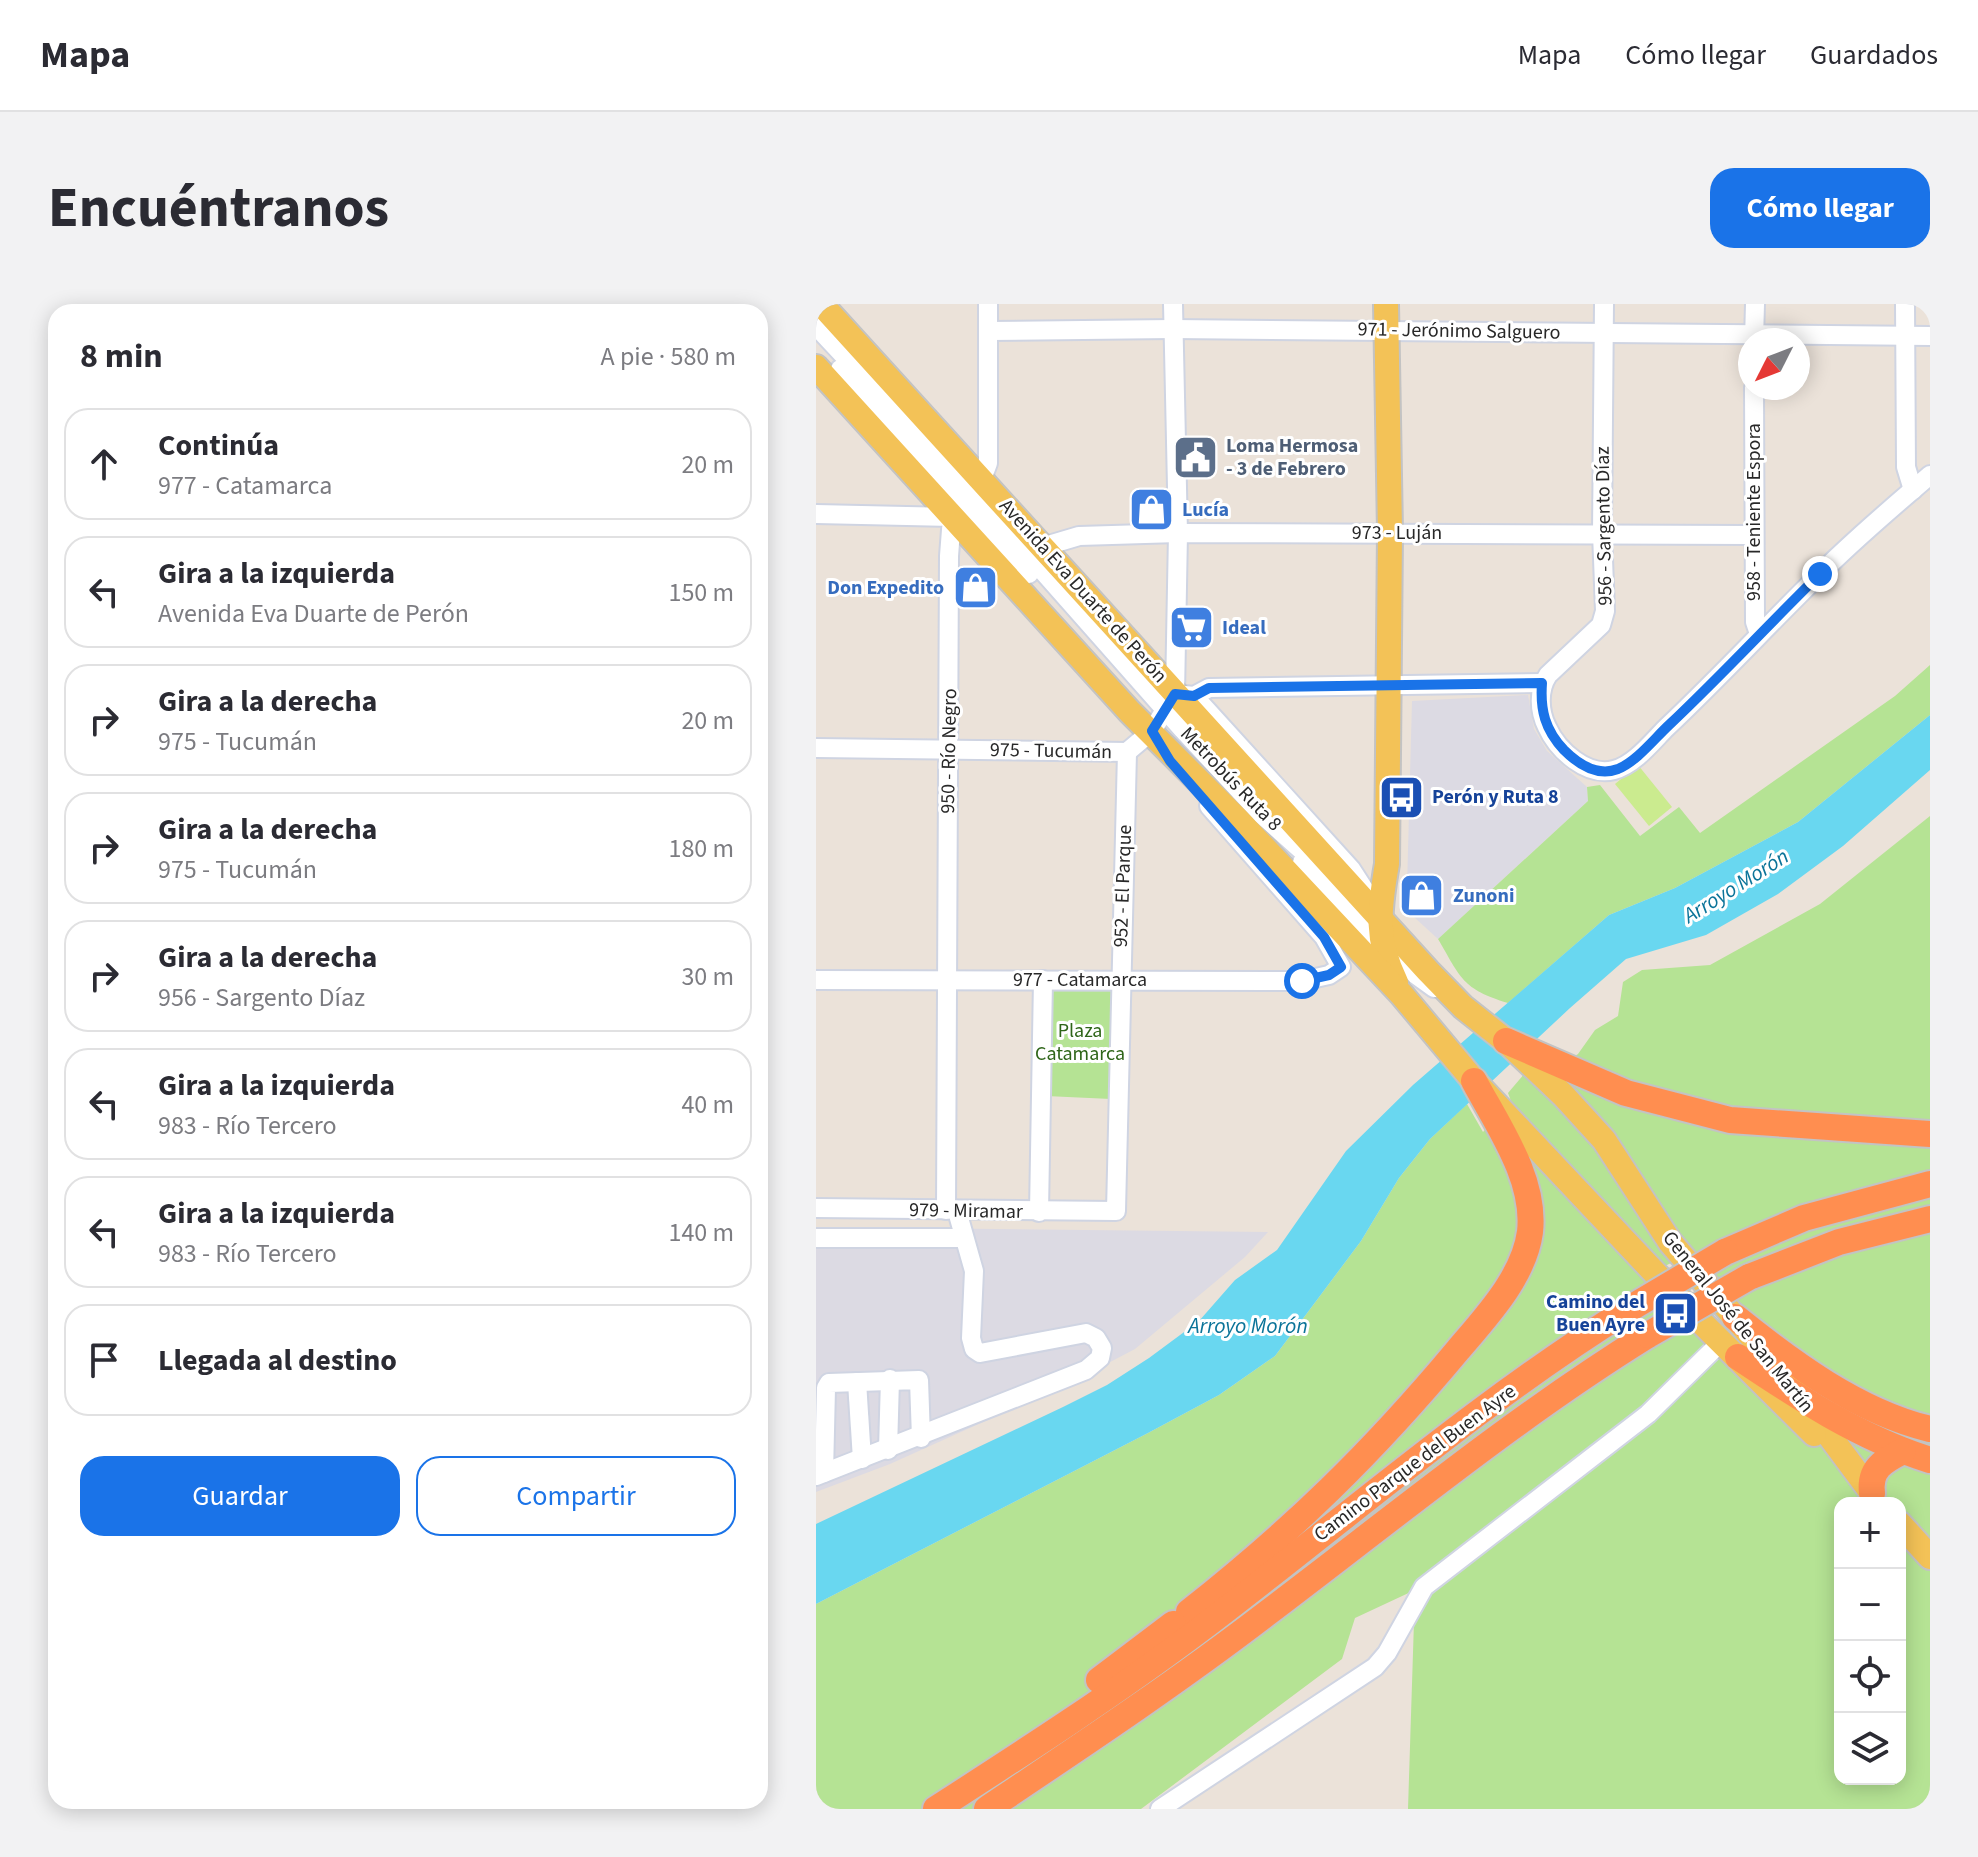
<!DOCTYPE html>
<html lang="es">
<head>
<meta charset="utf-8">
<style>
  :root { --surface:#fff; --page:#f2f2f3; --text:#2b2b33; --muted:#7c7c81; --line:#e1e1e2; --accent:#1a73e8 }
  body { margin:0; font-family:"Source Sans 3",sans-serif; background:var(--page); color:var(--text) }
  .controls { position:absolute; right:24px; bottom:24px; display:grid; overflow:hidden; border-radius:16px; box-shadow:0 4px 20px #0003 }
  .controls button { width:72px; height:72px; display:grid; place-items:center; padding:0; border:0; border-bottom:2px solid var(--line); background:var(--surface); color:var(--text); font:40px sans-serif }
  .compass { position:absolute; left:922px; top:24px; width:72px; height:72px; border-radius:50%; background:var(--surface); box-shadow:0 4px 20px #0003; rotate:228deg }
  .stop { position:absolute; width:24px; height:24px; margin:-18px; border:6px solid #1a73e8; border-radius:50%; background:#fff }
  .stop.end { background:#1a73e8; border-color:#fff; box-shadow:0 2px 8px #0008 }
  .list { margin:0; padding:0; list-style:none }
  h2 { display:flex; justify-content:space-between; align-items:center; height:104px; margin:0; padding:0 32px; font-size:34px }
  h2 small { font-size:26px; font-weight:400; color:var(--muted) }
  .list li { display:grid; grid-template-columns:52px 1fr auto; gap:24px; align-items:center; box-sizing:border-box; height:112px; margin:0 16px 16px; padding:0 16px; border:2px solid var(--line); border-radius:24px }
  .list b { display:block; font-size:30px; white-space:nowrap }
  .list p { margin:0; font-size:26px; white-space:nowrap; color:var(--muted) }
  .list em { font-size:26px; font-style:normal; color:var(--muted) }
  .actions { display:flex; gap:16px; padding:24px 32px }
  .actions a { flex:1; padding:18px 0; border:2px solid var(--accent); border-radius:24px; text-align:center; font-size:28px; color:var(--accent) }
  .actions .main { background:var(--accent); color:#fff }
  .icon { flex:none; width:44px; height:44px; fill:none; stroke:currentColor; stroke-width:2; stroke-linecap:round; stroke-linejoin:round }
  .map { position:relative; flex:none; width:1114px; height:1505px; overflow:hidden; border-radius:24px }
  header { display:flex; align-items:center; gap:48px; box-sizing:border-box; height:112px; padding:0 40px; background:var(--surface); border-bottom:2px solid var(--line) }
  header strong { font-size:38px }
  nav { display:flex; gap:44px; margin-inline-start:auto; font-size:28px }
  .intro { display:flex; align-items:center; justify-content:space-between; box-sizing:border-box; height:192px; padding:0 48px }
  h1 { margin:0; font-size:56px }
  .button { padding:20px 36px; border-radius:24px; background:var(--accent); color:#fff; font-size:28px; font-weight:700 }
  main { display:flex; gap:48px; padding:0 48px }
  aside { flex:1; background:var(--surface); border-radius:24px; box-shadow:0 4px 20px #0003 }
  .map>svg:first-child { display:block }
  .industrial { fill:#dcdae3 }
  .green { fill:#b5e394; fill-rule:evenodd }
  .pitch { fill:#cbeb8f }
  .water { fill:#69d7f0 }
  .lines { fill:none; stroke-linecap:round; stroke-linejoin:round }
  .minor-casing { stroke:#cfd4e2; stroke-width:22 }
  .major-casing { stroke:#c3c3c3; stroke-width:28 }
  .highway-casing { stroke:#c3c3c3; stroke-width:30 }
  .minor { stroke:#fff; stroke-width:18 }
  .major { stroke:#f3c257; stroke-width:24 }
  .highway { stroke:#ff8e50; stroke-width:26 }
  .highway-bridge-casing { stroke:#c3c3c3; stroke-width:30; stroke-linecap:butt }
  .highway-bridge { stroke:#ff8e50; stroke-width:26 }
  .route { stroke:#1a73e8; stroke-width:10 }
  .labels { text-anchor:middle; dominant-baseline:central; stroke-width:6; stroke-linejoin:round; paint-order:stroke }
  .street-label { font-size:20px; fill:#282828; stroke:#fff }
  .service-label { font-size:20px; font-weight:bold; fill:#4e5e75; stroke:#fff; text-anchor:start }
  .shop-label { font-size:20px; font-weight:bold; fill:#366cbe; stroke:#fff; text-anchor:start }
  .transit-label { font-size:20px; font-weight:bold; fill:#164399; stroke:#fff; text-anchor:start }
  .park-label { font-size:20px; fill:#2e6518; stroke:#fff }
  .water-label { font-size:22px; font-style:italic; fill:#0b7499; stroke:#fff }
</style>
</head>
<body>
<header>
<strong>Mapa</strong>
<nav><a>Mapa</a><a>Cómo llegar</a><a>Guardados</a></nav>
</header>
<div class="intro"><h1>Encuéntranos</h1><a class="button">Cómo llegar</a></div>
<main>
<aside>
<h2>8 min<small>A pie · 580 m</small></h2>
<ul class="list">
<li><svg class="icon" aria-label="ahead" viewBox="0 0 24 24"><path d="M12 20V5M6 11l6-6 6 6"/></svg><div><b>Continúa</b><p>977 - Catamarca</p></div><em>20 m</em></li>
<li><svg class="icon" aria-label="left" viewBox="0 0 24 24"><path d="M17 20v-9H6M10 6l-5 5 5 5"/></svg><div><b>Gira a la izquierda</b><p>Avenida Eva Duarte de Perón</p></div><em>150 m</em></li>
<li><svg class="icon" aria-label="right" viewBox="0 0 24 24"><path d="M7 20v-9h11M14 6l5 5-5 5"/></svg><div><b>Gira a la derecha</b><p>975 - Tucumán</p></div><em>20 m</em></li>
<li><svg class="icon" aria-label="right" viewBox="0 0 24 24"><path d="M7 20v-9h11M14 6l5 5-5 5"/></svg><div><b>Gira a la derecha</b><p>975 - Tucumán</p></div><em>180 m</em></li>
<li><svg class="icon" aria-label="right" viewBox="0 0 24 24"><path d="M7 20v-9h11M14 6l5 5-5 5"/></svg><div><b>Gira a la derecha</b><p>956 - Sargento Díaz</p></div><em>30 m</em></li>
<li><svg class="icon" aria-label="left" viewBox="0 0 24 24"><path d="M17 20v-9H6M10 6l-5 5 5 5"/></svg><div><b>Gira a la izquierda</b><p>983 - Río Tercero</p></div><em>40 m</em></li>
<li><svg class="icon" aria-label="left" viewBox="0 0 24 24"><path d="M17 20v-9H6M10 6l-5 5 5 5"/></svg><div><b>Gira a la izquierda</b><p>983 - Río Tercero</p></div><em>140 m</em></li>
<li><svg class="icon" aria-label="arrive" viewBox="0 0 24 24"><path d="M6 21V4h12l-3 4 3 4H6"/></svg><div><b>Llegada al destino</b></div></li>
</ul>
<div class="actions"><a class="main">Guardar</a><a>Compartir</a></div>
</aside>
<div class="map">
<svg width="1114" height="1505" viewBox="0 0 1114 1505">
  <rect width="100%" height="100%" fill="#ebe2d9"/>
  <g class="industrial">
    <polygon points="712,391 718,425 731,447 771,483 772,497 622,635 586,602 591,584 596,397"/>
    <polygon points="0,923 452,928 429,953 319,1045 258,1077 74,1160 0,1188"/>
  </g>
  <g class="green">
    <path d="M 1114,361 L 1114,411 L 982,518 L 859,584 L 793,611 L 692,699 C 646,685 645,674 622,635 L 772,497 L 771,483 L 784,481 L 824,532 L 863,503 L 884,529 L 1079,392 Z"/>
    <path d="M 1114,512 L 1114,1505 L 592,1505 L 599,1286 L 539,1314 L 526,1355 L 325,1505 L 0,1505 L 0,1300 L 332,1129 L 403,1091 L 459,1052 L 545,937 L 583,874 L 614,835 L 651,800 L 667,828 L 679,815 L 1050,1183 L 728,773 L 762,750 L 779,726 L 802,712 L 807,678 L 826,666 L 894,661 L 1004,600 ZM 1024,1199 L 1084,1199 L 1084,1475 L 1024,1475 Z"/>
    <polygon points="234,682 299,685 295,795 230,792"/>
    <polygon points="709,769 775,833 859,957 849,962 695,797 692,789"/>
  </g>
  <polygon class="pitch" points="822,461 856,503 833,522 799,480"/>
  <polygon class="water" points="1114,411 1114,466 1027,542 962,590 890,631 810,655 754,704 614,835 583,874 545,937 459,1052 403,1091 332,1129 0,1300 0,1220 247,1103 291,1081 333,1054 383,1017 419,976 461,946 530,847 597,781 793,611 859,584 982,518"/>
  <g class="lines">
    <defs>
      <g id="minor">
        <polyline points="357,0 362,229 359,390"/>
        <path d="M 788,0 L 786,229 L 789,307 L 785,321 L 732,371 C 722,386 723,407 731,423 C 742,447 771,473 798,466 C 818,461 836,438 850,424 C 902,375 950,323 1001,273 C 1036,237 1076,204 1114,171"/>
        <polyline points="1089,0 1090,163 1097,186"/>
        <polyline points="0,22 185,220 367,426 445,510 503,562"/>
        <polyline points="172,27 357,25 1114,32"/>
        <polyline points="938,36 939,0"/>
        <polyline points="24,65 213,270"/>
        <polyline points="938,84 939,318 943,330"/>
        <polyline points="0,210 136,213"/>
        <polyline points="226,243 263,232 362,229 937,231"/>
        <polyline points="359,390 378,392 393,384 726,379"/>
        <polyline points="378,392 535,565 548,585"/>
        <polyline points="0,444 311,448 336,427 355,396"/>
        <polyline points="486,558 552,629 566,650"/>
        <polyline points="568,635 600,671 618,684"/>
        <polyline points="0,676 486,677 513,671 525,663 508,633 393,502"/>
        <polyline points="0,904 300,907 311,448"/>
        <polyline points="130,906 133,252 136,213 166,175 172,159 172,0"/>
        <polyline points="223,908 227,676"/>
        <polyline points="0,934 147,934"/>
        <polyline points="41,1078 46,1155"/>
        <polyline points="72,1146 74,1075"/>
        <polyline points="8,1169 10,1084 13,1079 103,1076 105,1134"/>
        <polyline points="0,1172 270,1066 284,1054 286,1044 280,1034 270,1029 164,1049 158,1045 155,1034 158,967 141,907"/>
        <polyline points="344,1505 559,1363 571,1349 608,1283 832,1110 905,1038"/>
      </g>
      <g id="major">
        <polyline points="5,0 612,667 647,703 690,737 747,791 788,836 854,938 966,1068 1056,1189"/>
        <path d="M 570,0 L 574,228 L 571,560 C 563,605 559,636 580,678"/>
        <polyline points="0,63 314,408 422,516 586,691 658,777 887,1020 998,1130"/>
        <polyline points="1084,1220 1114,1253"/>
      </g>
      <g id="highway">
        <polyline points="690,737 810,789 914,816 1114,830"/>
        <polyline points="909,948 988,914 1114,880"/>
        <polyline points="933,973 1023,938 1114,915"/>
        <path d="M 919,1013 C 975,1058 1042,1108 1114,1125"/>
        <path d="M 922,1053 C 983,1094 1044,1134 1114,1156"/>
        <path d="M 1056,1189 C 1053,1165 1067,1157 1087,1147"/>
        <path d="M 373,1308 C 478,1225 556,1149 642,1046 C 670,1013 708,973 714,928 C 720,875 682,822 658,777"/>
        <polyline points="283,1376 357,1320"/>
        <path d="M 120,1505 C 210,1447 300,1389 386,1324 C 527,1217 662,1099 813,1005"/>
        <path d="M 171,1505 C 265,1442 360,1379 450,1310 C 576,1215 698,1114 832,1031"/>
      </g>
    </defs>
    <use href="#minor" class="minor-casing"/>
    <use href="#major" class="major-casing"/>
    <use href="#highway" class="highway-casing"/>
    <use href="#minor" class="minor"/>
    <use href="#major" class="major"/>
    <use href="#highway" class="highway"/>
    <defs>
      <g id="highway-bridge">
        <polyline points="813,1005 909,948"/>
        <polyline points="832,1031 933,973"/>
      </g>
    </defs>
    <use href="#highway-bridge" class="highway-bridge-casing"/>
    <use href="#highway-bridge" class="highway-bridge"/>
  </g>
  <g class="lines">
    <path class="route" d="M 486,677 L 513,671 L 525,663 L 508,633 L 354,457 L 336,427 L 359,390 L 378,392 L 393,384 L 726,379 C 724,406 729,426 748,446 C 762,460 781,473 802,465 C 821,457 838,435 853,421 C 905,372 953,320 1004,270"/>
  </g>
  <defs>
    <symbol id="civic-square" viewBox="-11 -11 22 22"><rect x="-9" y="-9" width="18" height="18" rx="4" fill="#5c6f8a" stroke="#fff"/><path d="M-.6-6.5H3V-4.5H.6V-3L4-1V1h2V6H-6V1h2V-1L-.6-3ZM-1.2 2.5V6h2.4V2.5Z" fill="#fff"/></symbol>
    <symbol id="shop-square" viewBox="-11 -11 22 22"><rect x="-9" y="-9" width="18" height="18" rx="4" fill="#3f7fe0" stroke="#fff"/><path d="M-5-2.5h2.3a2.7 3.5 0 0 1 5.4 0H5L5.5 6h-11ZM-1.5-2.5h3a1.5 2.3 0 0 0-3 0Z" fill="#fff"/></symbol>
    <symbol id="supermarket-square" viewBox="-11 -11 22 22"><rect x="-9" y="-9" width="18" height="18" rx="4" fill="#3f7fe0" stroke="#fff"/><path d="M-6-5.5h2.5l.6 2H6L4.5 2H-2.5L-4.4-4H-6ZM-1.5 3.2a1.3 1.3 0 1 0 .1 0ZM3 3.2a1.3 1.3 0 1 0 .1 0Z" fill="#fff"/></symbol>
    <symbol id="bus-square" viewBox="-11 -11 22 22"><rect x="-9" y="-9" width="18" height="18" rx="4" fill="#1a4fb4" stroke="#fff"/><path d="M-5-6H5V4H4V6H2V4H-2V6H-4V4H-5ZM-3.5-4V0h7V-4ZM-3.5 1.2v1.5H-2V1.2ZM2 1.2v1.5H3.5V1.2Z" fill="#fff"/></symbol>
  </defs>
  <g fill-rule="evenodd">
    <use href="#civic-square" x="354" y="128" width="51" height="51"/>
    <use href="#shop-square" x="310" y="180" width="51" height="51"/>
    <use href="#shop-square" x="134" y="258" width="51" height="51"/>
    <use href="#supermarket-square" x="350" y="298" width="51" height="51"/>
    <use href="#bus-square" x="560" y="468" width="51" height="51"/>
    <use href="#shop-square" x="580" y="566" width="51" height="51"/>
    <use href="#bus-square" x="834" y="984" width="51" height="51"/>
  </g>
  <g class="labels">
    <g class="street-label">
      <text transform="translate(643 27) rotate(1)">971 - Jerónimo Salguero</text>
      <text transform="translate(938 208) rotate(-90)">958 - Teniente Espora</text>
      <text transform="translate(788 222) rotate(-91)">956 - Sargento Díaz</text>
      <text x="581" y="229">973 - Luján</text>
      <text transform="translate(267 287) rotate(48)">Avenida Eva Duarte de Perón</text>
      <text transform="translate(133 447) rotate(-89)">950 - Río Negro</text>
      <text transform="translate(235 447) rotate(1)">975 - Tucumán</text>
      <text transform="translate(415 475) rotate(46)">Metrobús Ruta 8</text>
      <text transform="translate(307 582) rotate(-88)">952 - El Parque</text>
      <text x="264" y="676">977 - Catamarca</text>
      <text transform="translate(150 907) rotate(1)">979 - Miramar</text>
      <text transform="translate(922 1018) rotate(51)">General José de San Martín</text>
      <text transform="translate(599 1159) rotate(-37)">Camino Parque del Buen Ayre</text>
    </g>
    <g class="service-label">
      <text x="410" y="142">Loma Hermosa<tspan x="410" dy="23">- 3 de Febrero</tspan></text>
    </g>
    <g class="shop-label">
      <text x="366" y="206">Lucía</text>
      <text x="128" y="284" text-anchor="end">Don Expedito</text>
      <text x="406" y="324">Ideal</text>
      <text x="637" y="592">Zunoni</text>
    </g>
    <g class="transit-label">
      <text x="616" y="493">Perón y Ruta 8</text>
      <text x="829" y="998" text-anchor="end">Camino del<tspan x="829" dy="23">Buen Ayre</tspan></text>
    </g>
    <g class="park-label">
      <text x="264" y="727">Plaza<tspan x="264" dy="23">Catamarca</tspan></text>
    </g>
    <g class="water-label">
      <text transform="translate(920 582) rotate(-32)">Arroyo Morón</text>
      <text x="432" y="1022">Arroyo Morón</text>
    </g>
  </g>
</svg>
<div class="controls">
<button>+</button>
<button>−</button>
<button><svg class="icon" aria-label="locate" viewBox="0 0 24 24"><circle cx="12" cy="12" r="6"/><path d="M12 2v4M12 18v4M2 12h4M18 12h4"/></svg></button>
<button><svg class="icon" aria-label="layers" viewBox="0 0 24 24"><path d="M12 4l9 5-9 5-9-5zM3 14l9 5 9-5"/></svg></button>
</div>
<svg class="compass" viewBox="-18 -18 36 36"><path d="M0-13l5 13h-10z" fill="#e53935"/><path d="M0 13l5-13h-10z" fill="#7c7c81"/></svg>
<div class="stop" style="left:486px;top:677px"></div>
<div class="stop end" style="left:1004px;top:270px"></div>
</div>
</main>
</body>
</html>
